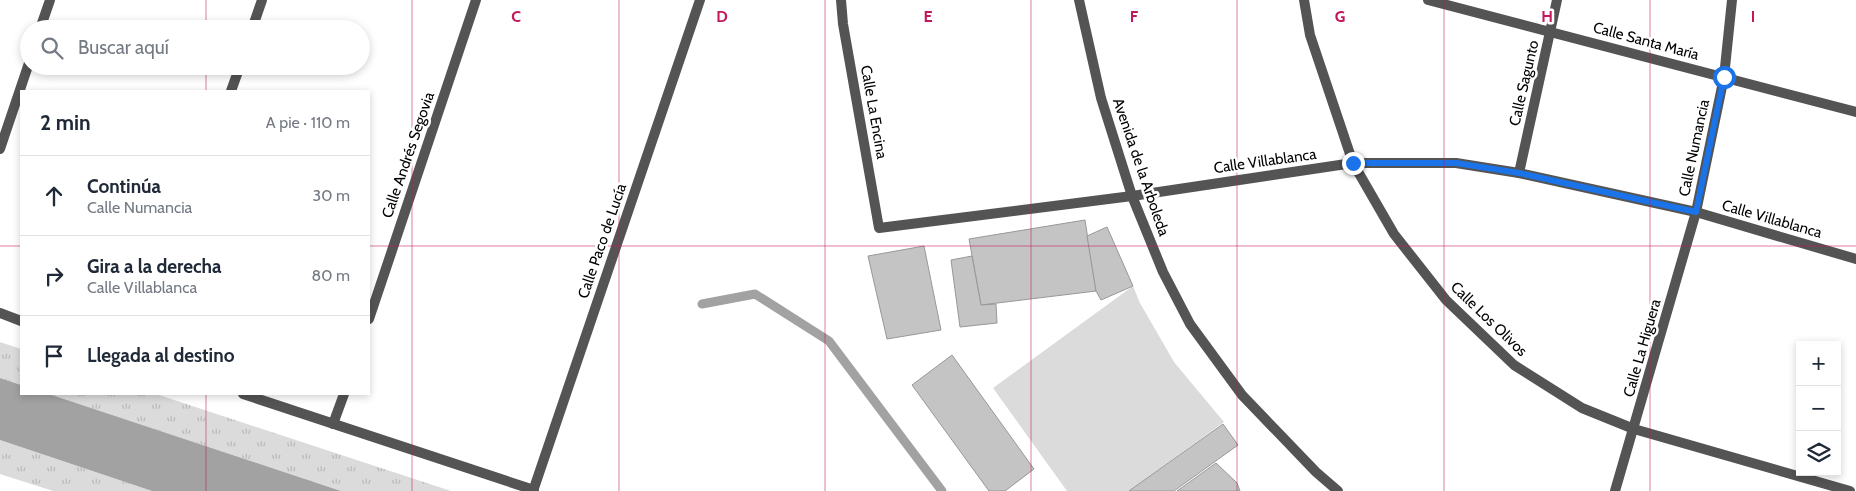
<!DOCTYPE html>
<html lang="es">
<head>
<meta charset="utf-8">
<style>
  :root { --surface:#fff; --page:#f6f6f7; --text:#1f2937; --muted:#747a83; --line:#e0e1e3 }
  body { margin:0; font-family:Cabin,sans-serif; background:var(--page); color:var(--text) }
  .controls { position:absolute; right:15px; bottom:15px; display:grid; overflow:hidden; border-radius:0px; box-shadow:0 2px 8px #0003 }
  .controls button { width:45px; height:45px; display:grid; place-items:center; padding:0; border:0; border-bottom:1px solid var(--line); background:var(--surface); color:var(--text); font:25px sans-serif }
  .stop { position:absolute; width:15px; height:15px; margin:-11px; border:4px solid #1a73e8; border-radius:50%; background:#fff }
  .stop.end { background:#1a73e8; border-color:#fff; box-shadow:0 1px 5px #0008 }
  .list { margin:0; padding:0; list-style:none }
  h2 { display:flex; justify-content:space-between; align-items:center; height:65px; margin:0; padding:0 20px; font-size:21px }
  h2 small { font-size:16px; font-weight:400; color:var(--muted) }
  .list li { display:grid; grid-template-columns:32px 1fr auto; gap:15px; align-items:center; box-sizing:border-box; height:80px; padding:0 20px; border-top:1px solid var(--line) }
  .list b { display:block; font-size:19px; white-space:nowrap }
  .list p { margin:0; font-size:16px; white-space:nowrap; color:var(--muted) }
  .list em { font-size:16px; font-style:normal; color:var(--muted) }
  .icon { flex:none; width:28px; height:28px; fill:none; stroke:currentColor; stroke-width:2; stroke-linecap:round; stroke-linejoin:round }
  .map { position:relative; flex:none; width:1856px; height:491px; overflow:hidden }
  .search { position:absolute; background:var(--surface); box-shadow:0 2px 8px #0003; left:20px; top:20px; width:350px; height:55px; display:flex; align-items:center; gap:12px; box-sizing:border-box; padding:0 18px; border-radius:28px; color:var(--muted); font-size:19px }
  .panel { position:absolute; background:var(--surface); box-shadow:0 2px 8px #0003; left:20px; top:90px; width:350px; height:305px; border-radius:0px }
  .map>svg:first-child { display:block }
  .grass { fill:url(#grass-tufts) }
  .pitch { fill:#dbdbdb }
  .water { fill:#a2a2a2 }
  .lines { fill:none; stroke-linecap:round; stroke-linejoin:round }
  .stream { stroke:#a2a2a2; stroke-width:9 }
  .building { fill:#c4c4c4; stroke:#989898 }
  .minor { stroke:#545454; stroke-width:10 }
  .tertiary { stroke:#545454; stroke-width:10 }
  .route { stroke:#1a73e8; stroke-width:6 }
  .grid { fill:none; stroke:#c2185b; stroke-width:1; stroke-opacity:0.55 }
  .labels { text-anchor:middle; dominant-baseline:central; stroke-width:5; stroke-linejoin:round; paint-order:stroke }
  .street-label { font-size:15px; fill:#000; stroke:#fff }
  .grid-label { font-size:16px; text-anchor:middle; font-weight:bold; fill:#c2185b; stroke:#fff; stroke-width:5; stroke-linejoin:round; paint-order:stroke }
</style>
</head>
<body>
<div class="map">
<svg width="1856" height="491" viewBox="0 0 1856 491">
  <defs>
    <pattern id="grass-tufts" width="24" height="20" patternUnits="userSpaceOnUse" patternTransform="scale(1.25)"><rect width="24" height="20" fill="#dbdbdb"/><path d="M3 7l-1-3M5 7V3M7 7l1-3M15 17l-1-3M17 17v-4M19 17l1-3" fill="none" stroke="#bababa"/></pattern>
  </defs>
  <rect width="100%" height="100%" fill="#fff"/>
  <g class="grass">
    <polygon points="0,342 21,349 21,385 0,378"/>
    <polygon points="49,394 156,394 451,491 341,491"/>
    <polygon points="0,440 152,491 53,491 0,474"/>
  </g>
  <polygon class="pitch" points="1133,286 1140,303 1174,362 1224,422 1129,491 1067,491 993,388"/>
  <polygon class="water" points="0,378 21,385 21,394 49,394 341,491 152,491 0,440"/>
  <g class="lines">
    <polyline class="stream" points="702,304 755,294 829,341 942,491"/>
  </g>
  <g class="building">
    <polygon points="1085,220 1096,291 981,305 969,239"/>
    <polygon points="1107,227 1133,286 1101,300 1096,291 1087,236"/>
    <polygon points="924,246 941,330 887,339 868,256"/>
    <polygon points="972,256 981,305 996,304 997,323 960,327 951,260"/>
    <polygon points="952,355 1034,469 1005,491 989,491 912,385"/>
    <polygon points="1223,424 1238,445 1174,491 1129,491"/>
    <polygon points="1216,463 1237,483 1240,491 1177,491"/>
  </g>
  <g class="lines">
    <g class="minor">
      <polyline points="841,0 843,24 879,228 1132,196"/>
      <polyline points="1304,0 1310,35 1353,163 1394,234 1446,300 1514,365 1582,408 1634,429 1850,491"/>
      <polyline points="1428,0 1856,112"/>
      <polyline points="40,29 50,0"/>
      <polyline points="252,29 262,0"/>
      <polyline points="231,91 240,66"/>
      <polyline points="0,149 29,63"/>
      <polyline points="1519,173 1557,0"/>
      <polyline points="0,313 21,321"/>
      <polyline points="369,319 476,0"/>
      <polyline points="243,394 534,490"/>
      <polyline points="333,424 344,394"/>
      <polyline points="533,491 700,0"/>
      <polyline points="1615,491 1696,212 1724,77 1732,0"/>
    </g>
    <g class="tertiary">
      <polyline points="1079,0 1101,98 1132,196 1163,272 1190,324 1242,395 1316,472 1338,491"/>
      <polyline points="1132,196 1353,163 1456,163 1519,173 1696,212 1856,259"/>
    </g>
  </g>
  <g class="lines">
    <polyline class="route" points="1353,163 1456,163 1519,173 1696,212 1724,77"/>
  </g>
  <path class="grid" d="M 206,0 L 206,29M 412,0 L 412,491M 619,0 L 619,491M 825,0 L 825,491M 1031,0 L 1031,491M 1237,0 L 1237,491M 1444,0 L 1444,491M 1650,0 L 1650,491M 206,66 L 206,91M 0,246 L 21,246M 369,246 L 1856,246M 206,394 L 206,491"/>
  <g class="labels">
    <g class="street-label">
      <text transform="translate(1646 41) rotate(15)">Calle Santa María</text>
      <text transform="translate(1524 83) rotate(-77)">Calle Sagunto</text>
      <text transform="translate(874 112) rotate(80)">Calle La Encina</text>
      <text transform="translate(1694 148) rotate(-78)">Calle Numancia</text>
      <text transform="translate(408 155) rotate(-71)">Calle Andrés Segovia</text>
      <text transform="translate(1265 161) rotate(-8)">Calle Villablanca</text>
      <text transform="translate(1141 167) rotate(71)">Avenida de la Arboleda</text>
      <text transform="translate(1772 219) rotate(16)">Calle Villablanca</text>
      <text transform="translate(602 241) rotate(-71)">Calle Paco de Lucía</text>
      <text transform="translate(1489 319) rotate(44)">Calle Los Olivos</text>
      <text transform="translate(1642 348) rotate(-74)">Calle La Higuera</text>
    </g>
  </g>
  <g class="grid-label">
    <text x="516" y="22">C</text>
    <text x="722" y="22">D</text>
    <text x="928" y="22">E</text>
    <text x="1134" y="22">F</text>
    <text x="1340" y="22">G</text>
    <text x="1547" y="22">H</text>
    <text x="1753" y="22">I</text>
  </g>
</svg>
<div class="controls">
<button>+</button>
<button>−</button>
<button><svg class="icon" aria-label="layers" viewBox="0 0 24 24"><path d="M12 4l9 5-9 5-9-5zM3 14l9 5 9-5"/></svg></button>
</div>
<div class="stop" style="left:1724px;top:77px"></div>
<div class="stop end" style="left:1353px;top:163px"></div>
<div class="search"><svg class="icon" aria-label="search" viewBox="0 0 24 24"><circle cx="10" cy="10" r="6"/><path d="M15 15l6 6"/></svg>Buscar aquí</div>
<section class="panel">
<h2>2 min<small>A pie · 110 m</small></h2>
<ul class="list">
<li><svg class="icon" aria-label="ahead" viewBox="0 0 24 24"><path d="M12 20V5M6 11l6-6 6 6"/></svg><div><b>Continúa</b><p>Calle Numancia</p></div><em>30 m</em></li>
<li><svg class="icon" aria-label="right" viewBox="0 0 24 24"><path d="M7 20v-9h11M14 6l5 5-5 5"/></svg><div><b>Gira a la derecha</b><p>Calle Villablanca</p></div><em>80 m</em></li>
<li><svg class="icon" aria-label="arrive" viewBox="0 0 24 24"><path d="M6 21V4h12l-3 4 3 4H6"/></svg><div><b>Llegada al destino</b></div></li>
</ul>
</section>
</div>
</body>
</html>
